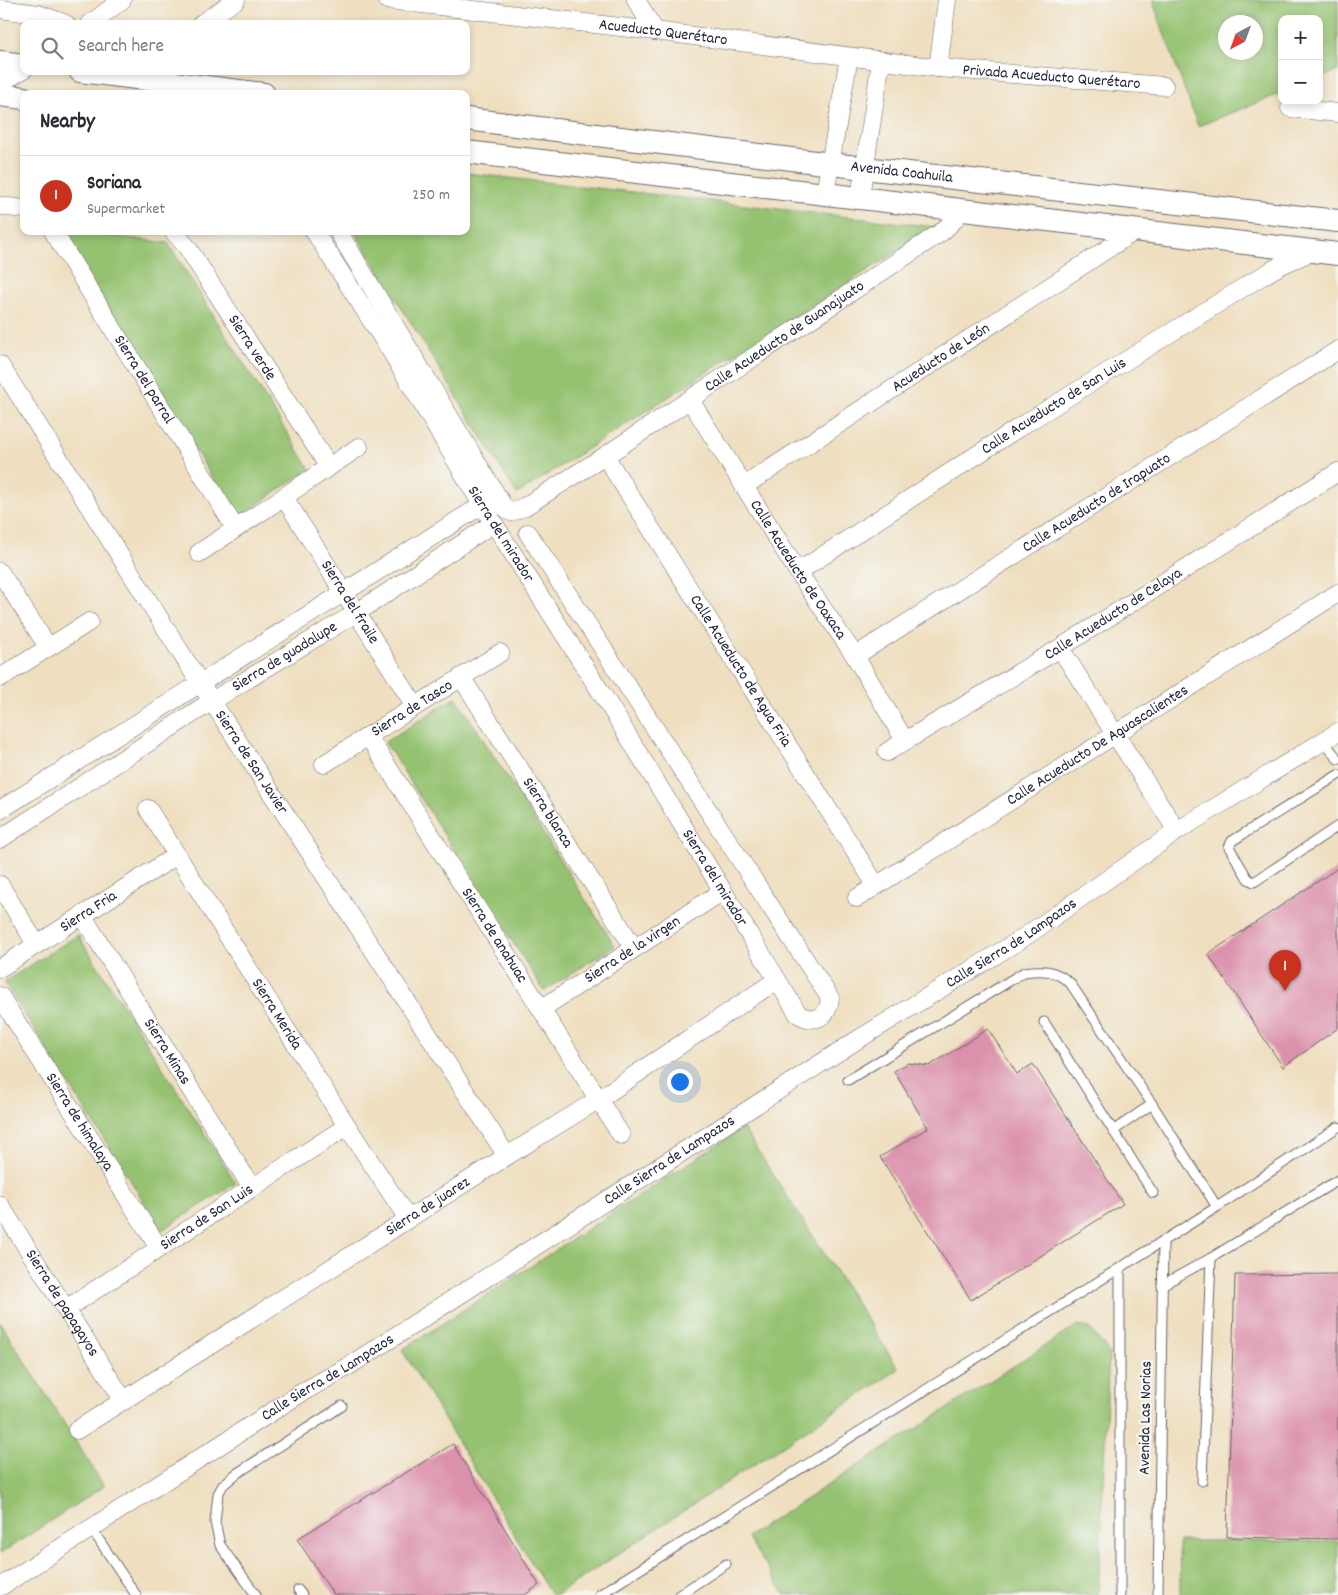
<!DOCTYPE html>
<html lang="en">
<head>
<meta charset="utf-8">
<style>
  :root { --surface:#fff; --page:#f2f2f3; --text:#2b2b33; --muted:#7c7c81; --line:#e1e1e2; --accent:#c8321e }
  body { margin:0; font-family:Dekko,sans-serif; background:var(--page); color:var(--text) }
  .controls { position:absolute; right:15px; top:15px; display:grid; overflow:hidden; border-radius:10px; box-shadow:0 2px 8px #0003 }
  .controls button { width:45px; height:45px; display:grid; place-items:center; padding:0; border:0; border-bottom:1px solid var(--line); background:var(--surface); color:var(--text); font:25px sans-serif }
  .compass { position:absolute; left:1218px; top:15px; width:45px; height:45px; border-radius:50%; background:var(--surface); box-shadow:0 2px 8px #0003; rotate:221deg }
  .you { position:absolute; left:679px; top:1081px; width:18px; height:18px; margin:-12px; border:4px solid #fff; border-radius:50%; background:#1a73e8; box-shadow:0 0 0 8px #1a73e833 }
  .badge { display:grid; place-items:center; width:32px; height:32px; border-radius:50%; background:var(--accent); color:#fff; font-size:16px; font-weight:700 }
  .pin { position:absolute; translate:-50% -41px; filter:drop-shadow(0 1px 2px #0008) }
  .pin::after { content:''; position:absolute; top:26px; width:18px; height:15px; background:inherit; clip-path:polygon(0 0,100% 0,50% 100%) }
  .list { margin:0; padding:0; list-style:none }
  h2 { display:flex; justify-content:space-between; align-items:center; height:65px; margin:0; padding:0 20px; font-size:21px }
  h2 small { font-size:16px; font-weight:400; color:var(--muted) }
  .list li { display:grid; grid-template-columns:32px 1fr auto; gap:15px; align-items:center; box-sizing:border-box; height:80px; padding:0 20px; border-top:1px solid var(--line) }
  .list b { display:block; font-size:19px; white-space:nowrap }
  .list p { margin:0; font-size:16px; white-space:nowrap; color:var(--muted) }
  .list em { font-size:16px; font-style:normal; color:var(--muted) }
  .icon { flex:none; width:28px; height:28px; fill:none; stroke:currentColor; stroke-width:2; stroke-linecap:round; stroke-linejoin:round }
  .map { position:relative; flex:none; width:1338px; height:1595px; overflow:hidden }
  .search { position:absolute; background:var(--surface); box-shadow:0 2px 8px #0003; left:20px; top:20px; width:450px; height:55px; display:flex; align-items:center; gap:12px; box-sizing:border-box; padding:0 18px; border-radius:10px; color:var(--muted); font-size:19px }
  .panel { position:absolute; background:var(--surface); box-shadow:0 2px 8px #0003; left:20px; top:90px; width:450px; height:145px; border-radius:10px }
  .map>svg:first-child { display:block }
  .green { fill:#95c271; stroke:#5c7256; fill-rule:evenodd }
  .building { fill:#db91ac }
  .lines { fill:none; stroke-linecap:round; stroke-linejoin:round }
  .service-casing { stroke:#6a646a; stroke-width:11 }
  .minor-casing { stroke:#6a646a; stroke-width:19 }
  .tertiary-casing { stroke:#6a646a; stroke-width:24 }
  .service { stroke:#fff; stroke-width:9 }
  .minor { stroke:#fff; stroke-width:18 }
  .tertiary { stroke:#fff; stroke-width:22 }
  .labels { text-anchor:middle; dominant-baseline:central; stroke-width:4.5; stroke-linejoin:round; paint-order:stroke }
  .street-label { font-size:16px; fill:#22223b; stroke:#f6f6f2 }
</style>
</head>
<body>
<div class="map">
<svg width="1338" height="1595" viewBox="0 0 1338 1595">
  <rect width="100%" height="100%" fill="#f6f6f2"/>
  <filter id="ink" filterUnits="userSpaceOnUse"><feTurbulence type="fractalNoise" baseFrequency=".02" numOctaves="2"/><feDisplacementMap in="SourceGraphic" scale="10" xChannelSelector="R" yChannelSelector="G"/><feConvolveMatrix kernelMatrix="1 2 1 2 8 2 1 2 1" color-interpolation-filters="sRGB"/></filter>
  <filter id="wash" filterUnits="userSpaceOnUse"><feTurbulence type="fractalNoise" baseFrequency=".0096" numOctaves="4" result="noise"/><feDisplacementMap in="SourceGraphic" scale="20" xChannelSelector="R" yChannelSelector="G"/><feGaussianBlur stdDeviation="1.12" result="paint"/><feColorMatrix in="noise" values="0 0 0 0 0 0 0 0 0 0 0 0 0 0 0 0 0 1.4 0 .05"/><feComposite in="paint" operator="in"/></filter>
  <g filter="url(#wash)">
    <rect width="100%" height="100%" fill="#efdfc0"/>
    <g class="green">
      <path d="M 1152,0 L 1338,0 L 1338,71 L 1319,78 L 1319,19 L 1282,19 L 1282,93 L 1198,126 ZM 1226,22 L 1256,22 L 1256,52 L 1226,52 Z"/>
      <polygon points="466,173 936,227 729,358 517,494 354,231 466,231"/>
      <polygon points="61,231 75,231 168,243 310,469 237,518"/>
      <polygon points="456,697 615,946 544,991 385,742"/>
      <polygon points="78,935 236,1183 162,1230 4,982"/>
      <polygon points="743,1128 899,1369 556,1595 551,1595 402,1350"/>
      <polygon points="0,1322 104,1486 0,1554"/>
      <polygon points="1076,1326 1090,1328 1109,1353 1098,1595 785,1595 747,1537"/>
      <polygon points="1179,1541 1338,1541 1338,1595 1180,1595"/>
    </g>
    <g id="blocks">
      <g class="building">
        <polygon points="1338,868 1338,1028 1283,1067 1208,954"/>
        <polygon points="988,1029 1017,1074 1033,1064 1123,1204 971,1300 880,1157 928,1128 894,1071 908,1063 929,1066"/>
        <polygon points="1338,1274 1338,1539 1227,1537 1235,1275"/>
        <polygon points="453,1444 539,1585 525,1595 334,1595 297,1539"/>
      </g>
    </g>
  </g>
  <g filter="url(#ink)">
    <use href="#blocks" fill-opacity="0" stroke="#6a646a" stroke-width="1"/>
    <g class="lines">
      <defs>
        <g id="service">
          <polyline points="1323,741 1338,759"/>
          <polyline points="1338,775 1232,841 1229,847 1248,879 1254,882 1338,826"/>
          <polyline points="1044,1022 1153,1193"/>
          <path d="M 848,1080 L 1024,972 C 1044,969 1055,970 1070,983 L 1152,1104 L 1217,1207"/>
          <polyline points="1113,1131 1152,1104"/>
          <polyline points="1162,1285 1211,1258 1338,1180"/>
          <polyline points="1202,1481 1211,1258"/>
          <polyline points="91,1528 136,1595"/>
          <polyline points="298,1590 302,1595"/>
          <polyline points="256,1595 220,1545 215,1522 218,1494 223,1485 236,1474 342,1406"/>
          <polyline points="599,1595 1217,1207 1338,1127"/>
          <polyline points="679,1595 726,1564"/>
          <polyline points="1120,1595 1120,1268"/>
          <polyline points="1158,1595 1163,1241"/>
        </g>
        <g id="minor">
          <path id="s1" d="M 387,0 L 655,31 L 938,68 L 1164,86"/>
          <polyline points="636,0 655,31"/>
          <polyline points="0,9 38,14 66,24"/>
          <polyline points="90,24 122,0"/>
          <polyline points="201,24 236,0"/>
          <polyline points="938,68 947,0"/>
          <polyline points="0,83 24,69"/>
          <polyline points="1290,108 1338,113"/>
          <polyline points="825,193 849,57"/>
          <polyline points="860,197 881,61"/>
          <polyline points="0,206 24,209"/>
          <path id="s2" d="M 53,231 L 235,528"/>
          <path id="s3" d="M 173,231 L 187,247 L 329,467"/>
          <path id="s4" d="M 314,231 L 392,353 L 482,505 L 609,705 L 798,1014 C 815,1024 828,1018 830,998 L 528,533"/>
          <path id="s5" d="M 338,231 L 503,506 L 511,512 L 524,507 L 605,456 L 943,231 L 954,220 L 960,210"/>
          <path id="s6" d="M 0,365 L 200,683 L 507,1156"/>
          <path id="s7" d="M 690,400 L 798,572 L 855,656 L 905,741"/>
          <path id="s8" d="M 605,456 L 876,885"/>
          <path id="s9" d="M 744,486 L 1138,229"/>
          <path id="s10" d="M 284,497 L 415,706"/>
          <polyline points="199,553 359,447"/>
          <polyline points="0,572 48,647"/>
          <path id="s11" d="M 798,572 L 1018,428 L 1249,284 L 1281,265 L 1313,251"/>
          <polyline points="1060,648 1177,831"/>
          <path id="s12" d="M 855,656 L 1338,350"/>
          <path id="s13" d="M 461,677 L 634,948"/>
          <polyline points="0,678 89,622"/>
          <path id="s14" d="M 368,736 L 621,1135"/>
          <path id="s15" d="M 887,752 L 1060,648 L 1338,472"/>
          <path id="s16" d="M 324,764 L 500,653"/>
          <path id="s17" d="M 148,809 L 347,1126 L 408,1219"/>
          <polyline points="0,810 482,505"/>
          <path id="s18" d="M 0,839 L 212,701 L 356,613 L 494,523"/>
          <polyline points="0,885 36,944"/>
          <path id="s19" d="M 857,898 L 1338,593"/>
          <path id="s20" d="M 82,915 L 252,1188"/>
          <path id="s21" d="M 0,968 L 177,855"/>
          <path id="s22" d="M 0,996 L 159,1248"/>
          <path id="s23" d="M 541,1009 L 723,891"/>
          <path id="s24" d="M 0,1205 L 124,1401"/>
          <path id="s25" d="M 66,1309 L 347,1126"/>
          <path id="s26" d="M 77,1430 L 507,1156 L 599,1099 L 777,980"/>
          <path id="s27" d="M 0,1587 L 301,1393 L 347,1367 L 854,1042 L 1023,938 L 1177,831 L 1338,732"/>
        </g>
        <g id="tertiary">
          <polyline points="0,62 24,65"/>
          <polyline points="80,71 264,94"/>
          <polyline points="0,95 24,98"/>
          <path id="s28" d="M 466,119 L 864,168 L 1338,221"/>
          <polyline points="466,152 1338,254"/>
        </g>
      </defs>
      <use href="#service" class="service-casing"/>
      <use href="#minor" class="minor-casing"/>
      <use href="#tertiary" class="tertiary-casing"/>
      <use href="#service" class="service"/>
      <use href="#minor" class="minor"/>
      <use href="#tertiary" class="tertiary"/>
    </g>
  </g>
  <g class="labels">
    <g class="street-label">
      <text stroke="none"><textPath href="#s1" startOffset="278">Acueducto Querétaro</textPath></text>
      <text stroke="none"><textPath href="#s1" startOffset="669">Privada Acueducto Querétaro</textPath></text>
      <text stroke="none"><textPath href="#s28" startOffset="439">Avenida Coahuila</textPath></text>
      <text stroke="none"><textPath href="#s5" startOffset="656">Calle Acueducto de Guanajuato</textPath></text>
      <text stroke="none"><textPath href="#s3" startOffset="141">Sierra verde</textPath></text>
      <text stroke="none"><textPath href="#s9" startOffset="235">Acueducto de León</textPath></text>
      <text stroke="none"><textPath href="#s2" startOffset="174">Sierra del parral</textPath></text>
      <text stroke="none"><textPath href="#s11" startOffset="305">Calle Acueducto de San Luis</textPath></text>
      <text stroke="none"><textPath href="#s12" startOffset="286">Calle Acueducto de Irapuato</textPath></text>
      <text stroke="none"><textPath href="#s4" startOffset="356">Sierra del mirador</textPath></text>
      <text stroke="none"><textPath href="#s7" startOffset="201">Calle Acueducto de Oaxaca</textPath></text>
      <text stroke="none"><textPath href="#s10" startOffset="124">Sierra del fraile</textPath></text>
      <text stroke="none"><textPath href="#s15" startOffset="265">Calle Acueducto de Celaya</textPath></text>
      <text stroke="none"><textPath href="#s18" startOffset="338">Sierra de guadalupe</textPath></text>
      <text stroke="none"><textPath href="#s8" startOffset="254">Calle Acueducto de Agua Fria</textPath></text>
      <text stroke="none"><textPath href="#s16" startOffset="104">Sierra de Tasco</textPath></text>
      <text stroke="none"><textPath href="#s19" startOffset="285">Calle Acueducto De Aguascalientes</textPath></text>
      <text stroke="none"><textPath href="#s6" startOffset="470">Sierra de San Javier</textPath></text>
      <text stroke="none"><textPath href="#s13" startOffset="161">Sierra blanca</textPath></text>
      <text stroke="none"><textPath href="#s4" startOffset="761">Sierra del mirador</textPath></text>
      <text stroke="none"><textPath href="#s21" startOffset="105">Sierra Fria</textPath></text>
      <text stroke="none"><textPath href="#s14" startOffset="236">Sierra de anahuac</textPath></text>
      <text stroke="none"><textPath href="#s27" startOffset="1199">Calle Sierra de Lampazos</textPath></text>
      <text stroke="none"><textPath href="#s23" startOffset="109">Sierra de la virgen</textPath></text>
      <text stroke="none"><textPath href="#s17" startOffset="242">Sierra Merida</textPath></text>
      <text stroke="none"><textPath href="#s20" startOffset="161">Sierra Minas</textPath></text>
      <text stroke="none"><textPath href="#s22" startOffset="149">Sierra de himalaya</textPath></text>
      <text stroke="none"><textPath href="#s27" startOffset="794">Calle Sierra de Lampazos</textPath></text>
      <text stroke="none"><textPath href="#s26" startOffset="416">Sierra de juarez</textPath></text>
      <text stroke="none"><textPath href="#s25" startOffset="168">Sierra de San Luis</textPath></text>
      <text stroke="none"><textPath href="#s24" startOffset="116">Sierra de papagayos</textPath></text>
      <text stroke="none"><textPath href="#s27" startOffset="389">Calle Sierra de Lampazos</textPath></text>
      <text transform="translate(1146 1418) rotate(-89)">Avenida Las Norias</text>
    </g>
  </g>
</svg>
<div class="controls">
<button>+</button>
<button>−</button>
</div>
<svg class="compass" viewBox="-18 -18 36 36"><path d="M0-13l5 13h-10z" fill="#e53935"/><path d="M0 13l5-13h-10z" fill="#7c7c81"/></svg>
<div class="you"></div>
<div class="pin badge" style="left:1285px;top:991px">1</div>
<div class="search"><svg class="icon" aria-label="search" viewBox="0 0 24 24"><circle cx="10" cy="10" r="6"/><path d="M15 15l6 6"/></svg>Search here</div>
<section class="panel">
<h2>Nearby<small></small></h2>
<ul class="list">
<li><span class="badge">1</span><div><b>Soriana</b><p>Supermarket</p></div><em>250 m</em></li>
</ul>
</section>
</div>
</body>
</html>
